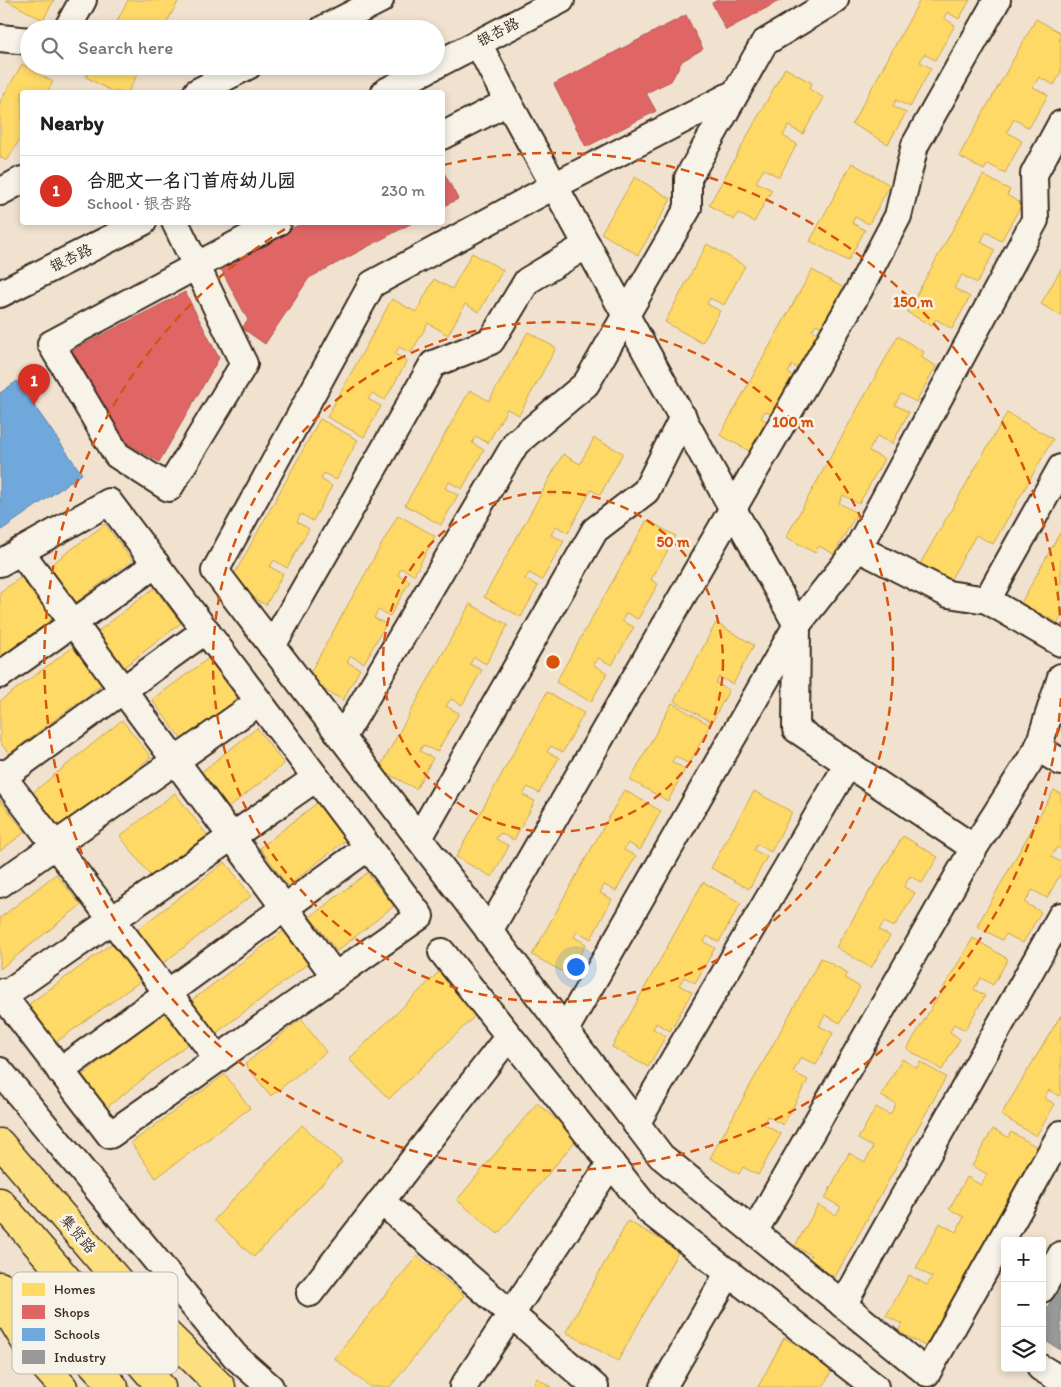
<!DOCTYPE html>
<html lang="en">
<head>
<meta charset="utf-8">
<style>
  :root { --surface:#fff; --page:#f2f2f2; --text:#202124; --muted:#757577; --line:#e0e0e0; --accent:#d93025 }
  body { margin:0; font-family:Itim,"LXGW WenKai TC",sans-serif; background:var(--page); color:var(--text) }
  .controls { position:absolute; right:15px; bottom:15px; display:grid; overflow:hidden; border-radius:5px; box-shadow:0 2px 8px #0003 }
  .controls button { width:45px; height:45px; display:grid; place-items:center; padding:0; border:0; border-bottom:1px solid var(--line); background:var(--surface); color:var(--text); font:25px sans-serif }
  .you { position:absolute; left:575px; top:966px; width:18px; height:18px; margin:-12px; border:4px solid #fff; border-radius:50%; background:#1a73e8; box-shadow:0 0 0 8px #1a73e833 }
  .badge { display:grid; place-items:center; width:32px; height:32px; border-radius:50%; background:var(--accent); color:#fff; font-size:16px; font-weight:700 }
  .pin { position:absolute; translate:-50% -41px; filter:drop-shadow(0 1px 2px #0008) }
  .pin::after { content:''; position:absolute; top:26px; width:18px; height:15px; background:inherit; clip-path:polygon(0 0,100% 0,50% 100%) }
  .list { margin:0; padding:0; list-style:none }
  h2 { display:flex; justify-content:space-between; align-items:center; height:65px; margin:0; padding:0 20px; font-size:21px }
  h2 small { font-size:16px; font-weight:400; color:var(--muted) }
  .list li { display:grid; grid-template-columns:32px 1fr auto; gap:15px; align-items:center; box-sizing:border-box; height:70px; padding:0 20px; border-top:1px solid var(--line) }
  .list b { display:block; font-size:19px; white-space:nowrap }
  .list p { margin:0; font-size:16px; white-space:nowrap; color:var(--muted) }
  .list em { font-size:16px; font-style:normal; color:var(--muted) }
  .icon { flex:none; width:28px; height:28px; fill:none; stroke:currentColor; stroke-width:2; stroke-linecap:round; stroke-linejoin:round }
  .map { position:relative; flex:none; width:1061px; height:1387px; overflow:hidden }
  .search { position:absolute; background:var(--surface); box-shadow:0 2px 8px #0003; left:20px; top:20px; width:425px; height:55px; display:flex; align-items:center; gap:12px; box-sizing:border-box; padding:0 18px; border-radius:28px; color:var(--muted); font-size:19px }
  .panel { position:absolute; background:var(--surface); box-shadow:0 2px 8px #0003; left:20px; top:90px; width:425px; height:135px; border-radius:5px }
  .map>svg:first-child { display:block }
  .homes { fill:#ffd966; stroke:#c4a450 }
  .shops { fill:#e06666; stroke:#ae5450 }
  .schools { fill:#6fa8dc; stroke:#5f82a3 }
  .industry { fill:#999; stroke:#7d7874 }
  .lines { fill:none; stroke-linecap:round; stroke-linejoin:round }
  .minor-casing { stroke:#3b2a1e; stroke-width:30 }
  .highway-casing { stroke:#3b2a1e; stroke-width:31 }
  .minor { stroke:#f7f3e8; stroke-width:26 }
  .highway { stroke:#fce080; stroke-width:28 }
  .ring { fill:none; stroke:#d7540e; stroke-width:2.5; stroke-dasharray:9 6 }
  .labels { text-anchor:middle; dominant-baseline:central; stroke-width:5; stroke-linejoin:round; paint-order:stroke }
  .street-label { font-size:15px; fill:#3b2a1e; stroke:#f7f3e8 }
  .key { fill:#f7f3e8; stroke:#bfb7ab; stroke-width:1 }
  .key-label { font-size:14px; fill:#3b2a1e }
  .centre { fill:#d7540e; stroke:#f7f3e8; stroke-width:2.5 }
  .ring-label { font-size:15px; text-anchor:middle; font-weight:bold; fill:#d7540e; stroke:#f7f3e8; stroke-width:5; stroke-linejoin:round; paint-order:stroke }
</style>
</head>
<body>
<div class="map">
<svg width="1061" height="1387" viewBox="0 0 1061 1387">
  <rect width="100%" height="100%" fill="#f1e2cf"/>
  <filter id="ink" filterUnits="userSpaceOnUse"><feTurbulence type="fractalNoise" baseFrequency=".02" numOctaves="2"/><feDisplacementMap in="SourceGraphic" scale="10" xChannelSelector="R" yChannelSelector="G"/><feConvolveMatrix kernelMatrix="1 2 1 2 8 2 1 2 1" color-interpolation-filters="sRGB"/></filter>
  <g filter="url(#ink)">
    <g class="homes">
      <polygon points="6,0 54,0 43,20"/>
      <polygon points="128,0 179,0 163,29 113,29"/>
      <polygon points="920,0 970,0 959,19 947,12 944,18 955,25 935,60 924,54 920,62 931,68 910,107 896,100 893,106 906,113 888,144 852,124"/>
      <polygon points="1036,19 1061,33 1059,40 1061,41 1061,72 1054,85 1039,77 1033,87 1048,95 1029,128 1014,119 1007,132 1022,141 1005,173 988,164 984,170 959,156"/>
      <polygon points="22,64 53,82 47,92 22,92 22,135 7,161 0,157 0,102"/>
      <polygon points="92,66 142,66 128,92 113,92 86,77"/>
      <polygon points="785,68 812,83 809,89 824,98 803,134 788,126 783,136 797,144 779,177 764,169 756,182 772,190 754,222 738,213 734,220 709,205"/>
      <polygon points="852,163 890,185 869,224 855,217 852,223 865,230 848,261 810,241"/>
      <polygon points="983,175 1010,190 1007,195 1022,204 1001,241 986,232 981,242 995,250 977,283 962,275 954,288 970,297 952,329 936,319 932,326 907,312"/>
      <polygon points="635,177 671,199 638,255 601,233"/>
      <polygon points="707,244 745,266 724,305 710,298 707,304 720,311 702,343 665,322"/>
      <polygon points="472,253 503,270 479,312 465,304 448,335 428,323 411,353 399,347 395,354 407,361 385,400 372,393 368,399 381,406 364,437 327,417 392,299 416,312 434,279 452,289"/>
      <polygon points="1061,269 1061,316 1041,304"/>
      <polygon points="812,270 849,291 827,330 816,324 812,330 823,336 804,372 792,365 788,373 800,380 778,419 765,411 761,418 774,425 757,455 720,435"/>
      <polygon points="528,332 556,348 519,415 507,409 488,443 476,436 472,443 484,450 462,489 449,482 445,488 458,495 441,525 405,505 470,390 489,401"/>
      <polygon points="898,336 924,352 921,357 936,366 916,402 901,394 895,405 909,412 892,444 877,436 869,451 884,459 859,504 843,495 839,503 857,513 834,554 819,546 815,553 786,537"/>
      <polygon points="1007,413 1053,439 993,544 976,535 949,582 920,564"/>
      <polygon points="320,419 358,440 336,480 324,473 321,479 332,486 313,521 301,514 297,522 309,529 287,568 274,560 270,567 283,574 266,605 229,584"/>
      <polygon points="594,438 623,453 600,495 591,490 568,533 556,526 551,535 564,541 542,580 529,573 525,579 538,586 521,617 484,597 563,454 580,464"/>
      <polygon points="398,515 435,536 414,575 401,568 398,575 410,581 390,616 378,610 374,618 386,624 364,663 351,656 347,662 360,669 343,700 306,680"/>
      <polygon points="647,520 676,536 651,580 658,584 638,619 626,613 622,621 634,627 612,665 598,658 594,665 607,673 591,702 556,682"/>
      <polygon points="105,524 132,560 71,606 44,570"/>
      <polygon points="1061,531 1061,617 1058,623 1021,603"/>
      <polygon points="23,576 54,618 0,657 0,592"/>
      <polygon points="154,588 181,623 123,668 96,633"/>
      <polygon points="470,604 508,625 486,664 474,657 470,664 482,670 462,705 451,699 446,706 459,713 437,752 423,745 420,751 433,758 416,789 379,769"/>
      <polygon points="716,623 754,645 733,684 719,677 716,683 729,690 712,722 674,701"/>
      <polygon points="76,645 104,683 9,754 0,742 0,701"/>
      <polygon points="209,658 239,698 182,740 152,700"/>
      <polygon points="547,692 584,713 563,752 551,746 547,752 559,758 539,793 528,787 523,795 535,801 514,840 500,833 496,839 509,846 492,877 456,857"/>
      <polygon points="672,703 710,725 689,764 675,756 672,762 685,769 668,801 630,780"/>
      <polygon points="122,720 151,757 60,831 31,794"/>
      <polygon points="257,728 284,764 228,808 200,773"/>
      <polygon points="624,790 661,811 640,850 628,843 624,850 636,856 616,891 604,885 600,893 612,899 591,939 577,931 574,937 586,944 569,975 532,955"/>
      <polygon points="1054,790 1061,794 1061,849 1057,847 1051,857 1061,862 1061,873 1047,898 1032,890 1025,903 1041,912 1023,943 1006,934 1002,940 977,926"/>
      <polygon points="754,791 792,812 771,852 757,844 754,850 767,857 749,889 711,868"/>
      <polygon points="175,793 207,835 152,878 120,836"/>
      <polygon points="0,800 25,832 0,851"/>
      <polygon points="317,803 346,840 288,886 260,848"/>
      <polygon points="903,836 938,857 922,883 910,876 904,887 915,893 894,927 884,922 879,930 890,936 871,968 836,947"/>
      <polygon points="225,862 251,896 158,967 133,933"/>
      <polygon points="367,873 394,906 337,951 310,917"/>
      <polygon points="56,874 81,905 0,969 0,918"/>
      <polygon points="703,882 741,903 719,942 707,936 704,942 715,948 695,983 684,977 679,985 692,992 670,1031 656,1023 653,1029 666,1036 648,1067 612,1047"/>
      <polygon points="286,929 310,962 215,1034 191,1001"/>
      <polygon points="973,938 1008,959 993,985 981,978 974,989 985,996 965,1030 954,1024 950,1032 960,1039 942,1070 907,1049"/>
      <polygon points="114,942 142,980 52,1045 25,1007"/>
      <polygon points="821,958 848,973 845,978 860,987 840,1023 825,1015 819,1026 833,1033 816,1065 801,1057 793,1072 808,1080 783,1125 767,1116 763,1124 781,1134 758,1175 743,1167 739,1174 710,1158"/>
      <polygon points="439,972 478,1013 389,1099 349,1059"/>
      <polygon points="169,1007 194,1039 101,1112 76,1080"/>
      <polygon points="1061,1015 1061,1093 1059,1096 1049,1090 1044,1098 1055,1104 1036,1136 1001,1115"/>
      <polygon points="301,1019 326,1052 271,1096 245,1064"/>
      <polygon points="902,1059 917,1068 920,1062 946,1077 835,1277 807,1261 811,1255 795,1246 818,1205 836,1215 841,1207 825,1198 849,1153 865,1162 873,1147 858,1139 876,1107 890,1115 896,1104 881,1096"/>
      <polygon points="225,1074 250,1108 156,1178 131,1143"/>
      <polygon points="537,1103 578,1138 498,1234 457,1200"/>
      <polygon points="302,1125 342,1162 254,1257 214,1220"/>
      <polygon points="993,1129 1008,1137 1011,1132 1037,1147 926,1347 898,1331 902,1324 886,1316 909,1275 927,1285 932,1277 916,1268 940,1223 956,1232 964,1217 949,1209 967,1177 981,1185 987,1174 972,1166"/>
      <polygon points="628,1221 679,1250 618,1361 566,1332"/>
      <polygon points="417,1256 464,1295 390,1387 370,1387 334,1358"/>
      <polygon points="784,1338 835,1364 823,1387 758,1387"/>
      <polygon points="537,1378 551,1387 532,1387"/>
    </g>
    <g class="shops">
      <polygon points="718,0 781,0 726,30 712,3"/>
      <polygon points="686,15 703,49 682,61 671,81 646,93 656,111 586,147 554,84"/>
      <polygon points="442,169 458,199 442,207"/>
      <polygon points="304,222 414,222 309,278 265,344 242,328 248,320 220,267"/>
      <polygon points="185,292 219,358 159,462 115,436 71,351"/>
    </g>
    <polygon class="schools" points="17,381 82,474 0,531 0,393"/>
    <polygon class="industry" points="1061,1283 1061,1350 1042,1339 1042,1317"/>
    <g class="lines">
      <defs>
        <g id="minor">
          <polyline points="67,29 83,0"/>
          <polyline points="323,29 380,0"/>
          <polyline points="0,38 29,41"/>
          <polyline points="478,43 508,102 797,625 796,729 974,848 1038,748 1061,762"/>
          <polyline points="436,65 561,0"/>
          <polyline points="197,92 248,66"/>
          <polyline points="385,92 434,66"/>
          <polyline points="735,93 554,186 372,284 215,571 661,1156 927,1373 1061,1134"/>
          <polyline points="442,136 508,102"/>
          <polyline points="0,192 22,180"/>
          <polyline points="175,222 244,364 169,488 117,455 51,344 278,222"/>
          <polyline points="0,294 143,222"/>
          <polyline points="858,548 948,594 987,600 1061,643"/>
          <polyline points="20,551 335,976"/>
          <polyline points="0,563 109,502 420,916 110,1135 0,992"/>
          <polyline points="987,600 1061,468"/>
          <polyline points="272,646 433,364 491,341 527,281 587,245"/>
          <polyline points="0,675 156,564"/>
          <polyline points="342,738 516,443 586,384 688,208 688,178 764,43 835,0"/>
          <polyline points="1038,748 1061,677"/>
          <polyline points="0,773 218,1059"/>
          <polyline points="0,779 206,630"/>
          <polyline points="419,838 595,530 646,491 683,417"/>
          <polyline points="0,884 259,702"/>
          <polyline points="489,931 859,290 898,216 915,145 997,0"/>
          <polyline points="442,952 649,1211 875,1387"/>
          <polyline points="3,996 316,778"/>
          <polyline points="565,1030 797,625 858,548 1035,220 1034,174 1061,124"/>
          <polyline points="0,1071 235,1356 270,1387"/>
          <polyline points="60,1071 367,848"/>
          <polyline points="636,1124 848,764"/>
          <polyline points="381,1201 595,1387"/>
          <polyline points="754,1232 974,848"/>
          <polyline points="1042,1289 1061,1255"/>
          <polyline points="310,1293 509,1036"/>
          <polyline points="843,1305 1061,916"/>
          <polyline points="1041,1368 1061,1380"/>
          <polyline points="463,1387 611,1163"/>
          <polyline points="663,1387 729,1272"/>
        </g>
        <g id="highway">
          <polyline points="0,1143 146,1313 221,1387"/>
          <polyline points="0,1202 161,1387"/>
          <polyline points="0,1286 41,1308 114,1387"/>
          <polyline points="0,1300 31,1351 63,1387"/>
        </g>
      </defs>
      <use href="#minor" class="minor-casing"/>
      <use href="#highway" class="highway-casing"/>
      <use href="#minor" class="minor"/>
      <use href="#highway" class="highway"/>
    </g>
  </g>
  <g class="ring">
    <circle cx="553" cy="662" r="170"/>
    <circle cx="553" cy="662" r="340"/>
    <path d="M1061 698A509 509 0 1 1 295 223M443 165A509 509 0 0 1 1061 626"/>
  </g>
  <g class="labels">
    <g class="street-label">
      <text transform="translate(498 32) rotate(-27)">银杏路</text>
      <text transform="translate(71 258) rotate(-26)">银杏路</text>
      <text transform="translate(78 1234) rotate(49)">集贤路</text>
    </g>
  </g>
  <rect x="12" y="1272" width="166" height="102" rx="8" class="key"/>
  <rect x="22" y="1283" width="23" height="13" fill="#ffd966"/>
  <rect x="22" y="1305" width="23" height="14" fill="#e06666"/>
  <rect x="22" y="1328" width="23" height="13" fill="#6fa8dc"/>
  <rect x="22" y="1350" width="23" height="14" fill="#999"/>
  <g class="key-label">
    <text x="54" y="1294">Homes</text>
    <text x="54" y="1317">Shops</text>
    <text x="54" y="1339">Schools</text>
    <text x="54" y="1362">Industry</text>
  </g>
  <circle cx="553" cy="662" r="8" class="centre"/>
  <g class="ring-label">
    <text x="913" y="307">150 m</text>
    <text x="793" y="427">100 m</text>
    <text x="673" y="547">50 m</text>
  </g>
</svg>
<div class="controls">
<button>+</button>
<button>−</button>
<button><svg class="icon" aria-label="layers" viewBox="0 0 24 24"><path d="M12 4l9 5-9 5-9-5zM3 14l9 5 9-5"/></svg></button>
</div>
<div class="you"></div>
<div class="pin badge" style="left:34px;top:405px">1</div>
<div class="search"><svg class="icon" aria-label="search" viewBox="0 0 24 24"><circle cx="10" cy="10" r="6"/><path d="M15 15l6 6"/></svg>Search here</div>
<section class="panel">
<h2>Nearby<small></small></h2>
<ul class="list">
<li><span class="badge">1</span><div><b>合肥文一名门首府幼儿园</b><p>School · 银杏路</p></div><em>230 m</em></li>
</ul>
</section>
</div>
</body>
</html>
